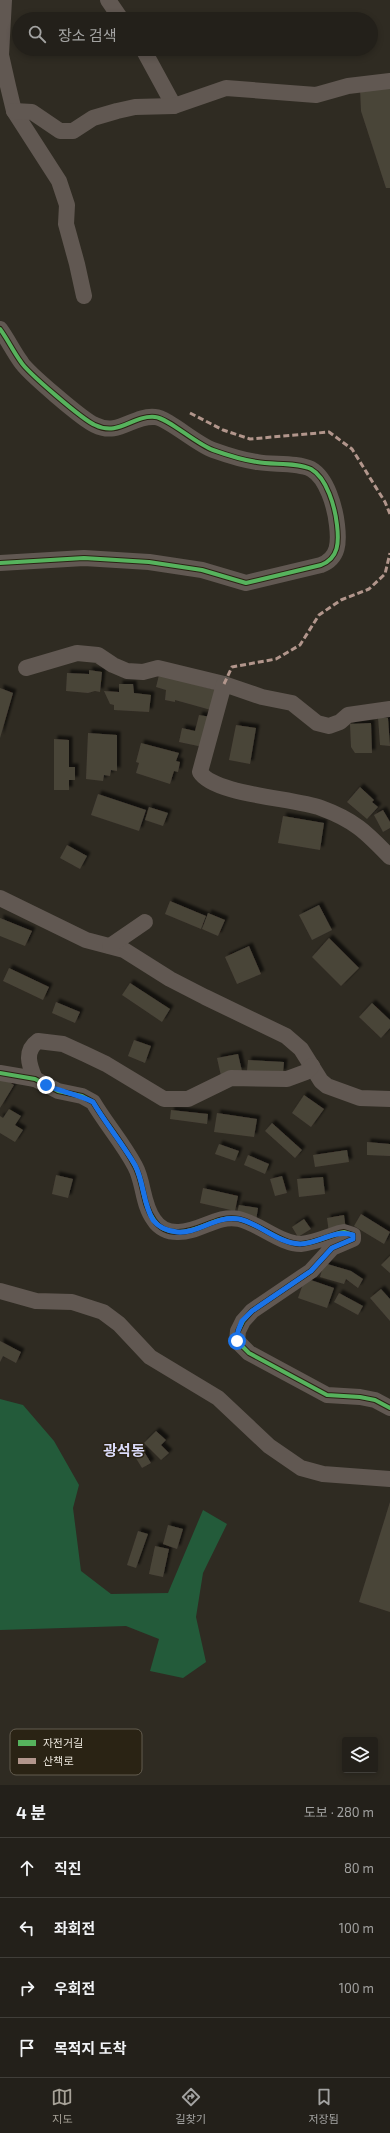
<!DOCTYPE html>
<html lang="ko">
<head>
<meta charset="utf-8">
<style>
  :root { --surface:#23201a; --page:#2f2d27; --text:#f1f3f6; --muted:#a3a3a2; --line:#403e39; --accent:#a7a298 }
  body { margin:0; font-family:"Exo 2","Noto Sans KR",sans-serif; background:var(--page); color:var(--text) }
  .controls { position:absolute; right:12px; bottom:12px; display:grid; overflow:hidden; border-radius:4px; box-shadow:0 2px 6px #0003 }
  .controls button { width:36px; height:36px; display:grid; place-items:center; padding:0; border:0; border-bottom:1px solid var(--line); background:var(--surface); color:var(--text); font:20px sans-serif }
  .stop { position:absolute; width:12px; height:12px; margin:-9px; border:3px solid #1a73e8; border-radius:50%; background:#fff }
  .stop.end { background:#1a73e8; border-color:#fff; box-shadow:0 1px 4px #0008 }
  .list { margin:0; padding:0; list-style:none }
  h2 { display:flex; justify-content:space-between; align-items:center; height:52px; margin:0; padding:0 16px; font-size:17px }
  h2 small { font-size:13px; font-weight:400; color:var(--muted) }
  .list li { display:grid; grid-template-columns:26px 1fr auto; gap:12px; align-items:center; box-sizing:border-box; height:60px; padding:0 16px; border-top:1px solid var(--line) }
  .list b { display:block; font-size:15px; white-space:nowrap }
  .list em { font-size:13px; font-style:normal; color:var(--muted) }
  .icon { flex:none; width:22px; height:22px; fill:none; stroke:currentColor; stroke-width:2; stroke-linecap:round; stroke-linejoin:round }
  .map { position:relative; flex:none; width:390px; height:1785px; overflow:hidden }
  .search { position:absolute; background:var(--surface); box-shadow:0 2px 6px #0003; left:12px; right:12px; top:12px; height:44px; display:flex; align-items:center; gap:10px; box-sizing:border-box; padding:0 14px; border-radius:22px; color:var(--muted); font-size:15px }
  .sheet { height:292px; background:var(--surface) }
  nav { display:flex; justify-content:space-around; align-items:center; box-sizing:border-box; height:56px; border-top:1px solid var(--line); background:var(--surface); font-size:11px; color:var(--muted) }
  nav a { display:grid; justify-items:center; gap:2px }
  nav .on { color:var(--accent) }
  .map>svg:first-child { display:block }
  .green { fill:#235b3a }
  .building { fill:#4a4439; filter:url(#shadow) }
  .lines { fill:none; stroke-linecap:round; stroke-linejoin:round }
  .minor { stroke:#615852; stroke-width:16 }
  .quiet { stroke:#b2968c; stroke-width:3; stroke-dasharray:6 3; stroke-linecap:butt }
  .cycleway-casing { stroke:#2a2314; stroke-width:6 }
  .cycleway { stroke:#56b35d; stroke-width:4 }
  .route { stroke:#1a73e8; stroke-width:5 }
  .labels { text-anchor:middle; dominant-baseline:central; stroke-width:3; stroke-linejoin:round; paint-order:stroke }
  .quarter-label { font-size:15px; font-weight:bold; fill:#dbdbf9; stroke:#2a2314 }
  .key { fill:#2a2314; stroke:#635c4f; stroke-width:1 }
  .key-label { font-size:11px; fill:#e7e2d8 }
</style>
</head>
<body>
<div class="map">
<svg width="390" height="1785" viewBox="0 0 390 1785">
  <defs>
    <filter id="shadow"><feDropShadow dx="3.5" dy="-3.5" stdDeviation="1" flood-color="#0009"/></filter>
  </defs>
  <rect width="100%" height="100%" fill="#2f2b22"/>
  <polygon class="green" points="0,1399 23,1405 54,1441 79,1485 73,1508 81,1571 111,1594 168,1593 203,1510 227,1524 203,1573 196,1617 206,1662 183,1678 150,1671 159,1639 126,1626 0,1630"/>
  <g class="building">
    <polygon points="360,88 390,88 390,188 386,188 361,111"/>
    <polygon points="89,670 102,672 100,692 95,691 88,693 66,691 67,673 89,674"/>
    <polygon points="159,675 216,690 211,710 175,700 175,702 165,700 166,690 156,687"/>
    <polygon points="119,684 133,684 134,693 151,695 149,712 114,710 114,705 110,704 104,691 119,692"/>
    <polygon points="0,688 13,693 0,738"/>
    <polygon points="199,715 211,717 203,747 179,742 182,728 195,731"/>
    <polygon points="378,717 388,718 390,746 380,745"/>
    <polygon points="371,723 372,753 355,753 351,747 350,724"/>
    <polygon points="236,725 256,728 250,764 229,760"/>
    <polygon points="88,733 117,735 117,771 111,770 110,776 104,775 103,781 86,779"/>
    <polygon points="54,739 69,740 69,767 75,767 75,780 69,780 69,790 54,790"/>
    <polygon points="141,743 179,753 176,761 180,762 178,772 174,771 170,784 136,773 139,763 136,762"/>
    <polygon points="360,787 374,800 372,802 378,807 367,819 347,802"/>
    <polygon points="98,794 146,810 139,831 91,815"/>
    <polygon points="149,807 168,813 163,826 145,820"/>
    <polygon points="383,810 390,822 390,828 383,832 374,815"/>
    <polygon points="283,816 324,823 320,850 278,843"/>
    <polygon points="67,845 87,856 80,869 60,858"/>
    <polygon points="170,901 206,916 201,929 165,914"/>
    <polygon points="319,905 332,930 312,940 299,915"/>
    <polygon points="208,913 225,920 218,936 202,929"/>
    <polygon points="0,918 32,931 25,946 0,936"/>
    <polygon points="329,938 359,968 341,986 312,957"/>
    <polygon points="249,946 261,974 237,984 225,957"/>
    <polygon points="9,968 49,987 43,1000 3,981"/>
    <polygon points="130,983 170,1009 162,1022 122,995"/>
    <polygon points="56,1002 80,1012 75,1023 52,1013"/>
    <polygon points="372,1003 390,1020 390,1028 381,1038 359,1017"/>
    <polygon points="134,1040 151,1046 145,1063 128,1056"/>
    <polygon points="238,1054 242,1071 221,1076 217,1058"/>
    <polygon points="248,1060 284,1062 283,1073 247,1071"/>
    <polygon points="1,1077 14,1085 0,1108 0,1078"/>
    <polygon points="304,1095 324,1109 311,1127 292,1113"/>
    <polygon points="9,1109 21,1116 15,1125 23,1130 15,1142 0,1133 0,1116 3,1118"/>
    <polygon points="171,1110 208,1114 207,1124 170,1119"/>
    <polygon points="217,1113 257,1119 254,1137 214,1132"/>
    <polygon points="272,1123 302,1150 295,1158 265,1131"/>
    <polygon points="367,1142 390,1144 390,1156 367,1155"/>
    <polygon points="219,1144 239,1151 235,1161 215,1154"/>
    <polygon points="347,1150 349,1162 315,1167 313,1155"/>
    <polygon points="248,1155 269,1164 265,1174 244,1165"/>
    <polygon points="56,1175 73,1179 68,1198 52,1194"/>
    <polygon points="282,1176 287,1193 275,1196 270,1179"/>
    <polygon points="323,1177 325,1194 299,1197 297,1179"/>
    <polygon points="203,1188 238,1196 235,1211 200,1203"/>
    <polygon points="239,1205 258,1208 256,1221 236,1217"/>
    <polygon points="361,1214 390,1232 384,1244 354,1226"/>
    <polygon points="344,1215 346,1230 329,1233 327,1218"/>
    <polygon points="304,1219 311,1229 298,1237 292,1227"/>
    <polygon points="390,1256 390,1273 381,1265"/>
    <polygon points="324,1263 351,1271 363,1279 358,1288 346,1279 344,1284 320,1277"/>
    <polygon points="305,1278 334,1288 327,1308 298,1298"/>
    <polygon points="381,1289 390,1299 390,1321 370,1298"/>
    <polygon points="339,1293 363,1306 358,1315 334,1302"/>
    <polygon points="0,1341 21,1352 16,1363 3,1356 0,1362"/>
    <polygon points="156,1431 166,1440 161,1445 169,1453 161,1460 144,1443"/>
    <polygon points="143,1450 151,1463 142,1468 134,1455"/>
    <polygon points="390,1502 390,1612 359,1602"/>
    <polygon points="168,1525 183,1529 177,1549 163,1544"/>
    <polygon points="138,1531 148,1534 136,1568 127,1565"/>
    <polygon points="155,1546 169,1549 163,1577 149,1574"/>
  </g>
  <g class="lines">
    <g class="minor">
      <polyline points="4,0 1,55 8,86 14,111 59,181 67,205 66,224 77,264 84,296"/>
      <polyline points="108,0 121,19"/>
      <polyline points="143,49 174,106"/>
      <polyline points="14,111 32,112 60,131 73,131 93,118 117,111 135,107 174,106 226,88 316,95 348,86 390,81"/>
      <path d="M 0,329 C 8,340 13,351 21,362 C 27,372 83,420 95,425 C 119,437 132,415 155,417 C 168,418 196,444 213,450 C 227,455 242,460 257,462 C 272,465 297,462 311,469 C 327,478 335,507 337,525 C 339,542 339,558 321,565 L 246,583 L 202,570 L 149,562 L 84,558 L 0,563"/>
      <polyline points="26,668 77,653 98,655 113,665 127,671 143,672 158,668 224,684"/>
      <path d="M 390,709 L 348,715 L 340,722 L 329,726 L 317,723 L 292,703 L 262,697 L 224,684 L 200,772 C 214,795 294,798 321,808 C 354,820 366,832 390,857"/>
      <polyline points="0,898 86,940 124,950 170,979 205,997 286,1036 301,1049 321,1081 327,1086 360,1098 390,1099"/>
      <polyline points="110,946 145,922"/>
      <path d="M 0,1073 L 35,1079 L 58,1091 L 82,1096 L 93,1102 C 106,1124 123,1143 135,1166 C 144,1182 142,1204 154,1220 C 159,1228 168,1232 177,1232 C 199,1233 217,1214 239,1219 C 260,1224 281,1244 301,1244 C 313,1243 327,1237 339,1233 L 344,1232 L 353,1235 L 353,1239 L 332,1248 L 311,1271 L 252,1311 L 243,1321 L 238,1331 L 237,1341 L 249,1353 L 327,1395 L 360,1397 L 375,1400 L 390,1408"/>
      <path d="M 35,1079 C 29,1065 24,1051 38,1041 L 63,1044 L 85,1054 L 106,1064 L 164,1099 L 188,1099 L 231,1078 L 287,1079 L 306,1072 L 312,1066"/>
      <polyline points="0,1291 36,1301 72,1302 103,1312 119,1324 150,1357 218,1398 269,1446 301,1468 323,1474 390,1479"/>
    </g>
    <g class="quiet">
      <polyline points="190,413 223,430 250,439 329,432 352,449 385,502 390,514"/>
      <polyline points="224,684 232,667 276,659 300,645 319,615 341,600 369,589 385,574 390,553"/>
    </g>
    <defs>
      <g id="cycleway">
        <path d="M 0,329 C 8,340 13,351 21,362 C 27,372 83,420 95,425 C 119,437 132,415 155,417 C 168,418 196,444 213,450 C 227,455 242,460 257,462 C 272,465 297,462 311,469 C 327,478 335,507 337,525 C 339,542 339,558 321,565 L 246,583 L 202,570 L 149,562 L 84,558 L 0,563"/>
        <path d="M 0,1073 L 35,1079 L 58,1091 L 82,1096 L 93,1102 C 106,1124 123,1143 135,1166 C 144,1182 142,1204 154,1220 C 159,1228 168,1232 177,1232 C 199,1233 217,1214 239,1219 C 260,1224 281,1244 301,1244 C 313,1243 327,1237 339,1233 L 344,1232 L 353,1235 L 353,1239 L 332,1248 L 311,1271 L 252,1311 L 243,1321 L 238,1331 L 237,1341 L 249,1353 L 327,1395 L 360,1397 L 375,1400 L 390,1408"/>
      </g>
    </defs>
    <use href="#cycleway" class="cycleway-casing"/>
    <use href="#cycleway" class="cycleway"/>
  </g>
  <g class="lines">
    <path class="route" d="M 46,1085 C 61,1092 78,1094 93,1102 C 106,1124 122,1143 135,1165 C 144,1182 143,1204 153,1220 C 159,1228 168,1231 177,1232 C 198,1234 216,1215 239,1219 C 261,1224 277,1243 300,1244 C 319,1244 332,1229 353,1235 L 353,1239 L 332,1248 L 311,1271 L 252,1311 L 242,1321 L 238,1331 L 237,1341"/>
  </g>
  <g class="labels">
    <g class="quarter-label">
      <text x="124" y="1450">광석동</text>
    </g>
  </g>
  <rect x="10" y="1729" width="132" height="46" rx="6" class="key"/>
  <rect x="18" y="1740" width="18" height="6" fill="#56b35d"/>
  <rect x="18" y="1758" width="18" height="6" fill="#b2968c"/>
  <g class="key-label">
    <text x="43" y="1747">자전거길</text>
    <text x="43" y="1765">산책로</text>
  </g>
</svg>
<div class="controls">
<button><svg class="icon" aria-label="layers" viewBox="0 0 24 24"><path d="M12 4l9 5-9 5-9-5zM3 14l9 5 9-5"/></svg></button>
</div>
<div class="stop" style="left:237px;top:1341px"></div>
<div class="stop end" style="left:46px;top:1085px"></div>
<div class="search"><svg class="icon" aria-label="search" viewBox="0 0 24 24"><circle cx="10" cy="10" r="6"/><path d="M15 15l6 6"/></svg>장소 검색</div>
</div>
<section class="sheet">
<h2>4 분<small>도보 · 280 m</small></h2>
<ul class="list">
<li><svg class="icon" aria-label="ahead" viewBox="0 0 24 24"><path d="M12 20V5M6 11l6-6 6 6"/></svg><div><b>직진</b></div><em>80 m</em></li>
<li><svg class="icon" aria-label="left" viewBox="0 0 24 24"><path d="M17 20v-9H6M10 6l-5 5 5 5"/></svg><div><b>좌회전</b></div><em>100 m</em></li>
<li><svg class="icon" aria-label="right" viewBox="0 0 24 24"><path d="M7 20v-9h11M14 6l5 5-5 5"/></svg><div><b>우회전</b></div><em>100 m</em></li>
<li><svg class="icon" aria-label="arrive" viewBox="0 0 24 24"><path d="M6 21V4h12l-3 4 3 4H6"/></svg><div><b>목적지 도착</b></div></li>
</ul>
</section>
<nav>
<a class="on"><svg class="icon" aria-label="map" viewBox="0 0 24 24"><path d="M3 6l6-2 6 2 6-2v14l-6 2-6-2-6 2zM9 4v14M15 6v14"/></svg>지도</a>
<a><svg class="icon" aria-label="directions" viewBox="0 0 24 24"><path d="M12 3l9 9-9 9-9-9zM9 14v-3h6M13 9l2 2-2 2"/></svg>길찾기</a>
<a><svg class="icon" aria-label="saved" viewBox="0 0 24 24"><path d="M7 4h10v16l-5-4-5 4z"/></svg>저장됨</a>
</nav>
</body>
</html>
